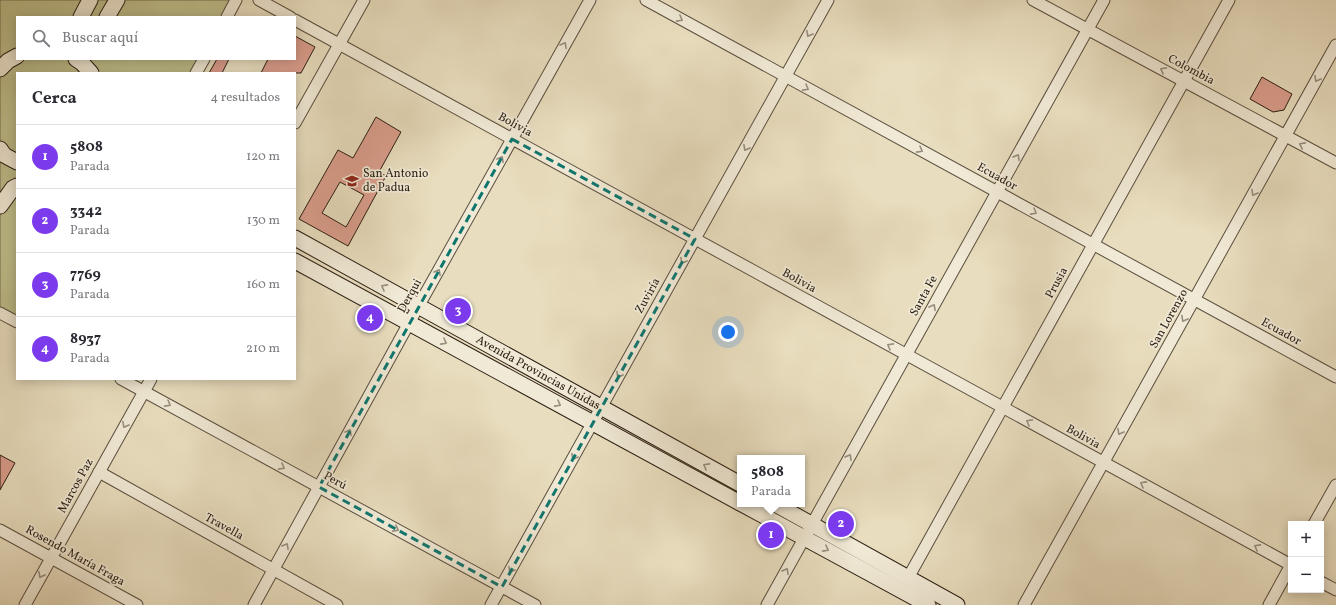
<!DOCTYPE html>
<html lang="es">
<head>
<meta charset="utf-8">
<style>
  :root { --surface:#fff; --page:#f2f2f3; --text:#2b2b33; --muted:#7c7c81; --line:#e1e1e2; --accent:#7c3aed }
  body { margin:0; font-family:Vollkorn,serif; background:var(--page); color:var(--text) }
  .controls { position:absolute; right:12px; bottom:12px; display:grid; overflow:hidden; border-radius:0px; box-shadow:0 2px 10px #0003 }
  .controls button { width:36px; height:36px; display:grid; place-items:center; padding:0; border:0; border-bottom:1px solid var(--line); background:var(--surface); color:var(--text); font:20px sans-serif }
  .you { position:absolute; left:728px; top:332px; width:14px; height:14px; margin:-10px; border:3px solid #fff; border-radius:50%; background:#1a73e8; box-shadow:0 0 0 6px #1a73e833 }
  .badge { display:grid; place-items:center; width:26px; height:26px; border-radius:50%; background:var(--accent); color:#fff; font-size:13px; font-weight:700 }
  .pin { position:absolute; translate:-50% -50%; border:2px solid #fff; box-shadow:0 1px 4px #0006 }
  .popup { position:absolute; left:737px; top:455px; width:68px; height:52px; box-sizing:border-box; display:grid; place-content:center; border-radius:0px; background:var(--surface); filter:drop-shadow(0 1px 3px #0005); font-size:13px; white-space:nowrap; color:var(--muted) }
  .popup b { font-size:15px; color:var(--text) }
  .popup::after { content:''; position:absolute; left:50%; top:100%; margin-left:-8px; border:8px solid transparent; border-top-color:var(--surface) }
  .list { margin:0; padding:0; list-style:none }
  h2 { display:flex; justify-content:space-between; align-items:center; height:52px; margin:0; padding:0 16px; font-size:17px }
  h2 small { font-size:13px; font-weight:400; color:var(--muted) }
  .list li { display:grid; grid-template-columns:26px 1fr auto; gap:12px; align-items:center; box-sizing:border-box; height:64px; padding:0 16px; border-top:1px solid var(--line) }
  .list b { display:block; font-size:15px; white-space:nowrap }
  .list p { margin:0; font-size:13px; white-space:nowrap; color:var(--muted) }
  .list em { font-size:13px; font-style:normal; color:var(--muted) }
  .icon { flex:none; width:22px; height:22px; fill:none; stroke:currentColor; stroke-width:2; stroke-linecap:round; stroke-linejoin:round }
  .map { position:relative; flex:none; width:1336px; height:605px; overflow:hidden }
  .search { position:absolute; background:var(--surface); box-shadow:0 2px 10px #0003; left:16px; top:16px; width:280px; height:44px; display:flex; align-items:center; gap:10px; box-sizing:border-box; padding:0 14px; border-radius:0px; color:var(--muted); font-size:15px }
  .panel { position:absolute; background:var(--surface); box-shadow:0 2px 10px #0003; left:16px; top:72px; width:280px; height:308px; border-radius:0px }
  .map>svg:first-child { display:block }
  .green { fill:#bebe8c; stroke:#746e50 }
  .building { fill:#da9d8c; stroke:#2b1e13; fill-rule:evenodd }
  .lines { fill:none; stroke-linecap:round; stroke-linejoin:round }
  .street-casing { stroke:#5a4e3e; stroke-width:13 }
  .secondary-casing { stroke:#2b1e13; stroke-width:17 }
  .street { stroke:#f0e9d5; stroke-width:11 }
  .secondary { stroke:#f0e9d5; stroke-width:15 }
  .oneway { stroke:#978e7e }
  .marked { fill:none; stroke:#0f766e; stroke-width:3; stroke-dasharray:8 5; stroke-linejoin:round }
  .labels { text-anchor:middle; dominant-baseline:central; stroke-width:3.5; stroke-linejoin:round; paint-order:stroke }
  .street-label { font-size:12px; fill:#2b1e13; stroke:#f0e9d5 }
  .poi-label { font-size:12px; fill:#2b1e13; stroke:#f0e9d5; text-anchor:start }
</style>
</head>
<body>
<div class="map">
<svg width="1336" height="605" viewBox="0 0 1336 605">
  <rect width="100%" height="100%" fill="#e8ddbe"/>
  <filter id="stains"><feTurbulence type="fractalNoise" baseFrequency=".005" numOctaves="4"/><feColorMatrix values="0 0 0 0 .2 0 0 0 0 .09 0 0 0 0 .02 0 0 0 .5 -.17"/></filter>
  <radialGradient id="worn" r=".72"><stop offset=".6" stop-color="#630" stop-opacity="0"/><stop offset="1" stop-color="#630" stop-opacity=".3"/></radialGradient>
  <polygon class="green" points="0,0 236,0 227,17 17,17 17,59 204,59 196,73 17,73 17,322 0,313"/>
  <g class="building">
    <polygon points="295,36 315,47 301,73 261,73 268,59 295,59"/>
    <polygon points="217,59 229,59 222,73 209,73"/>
    <polygon points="1262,77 1292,94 1284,110 1273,112 1250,99"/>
    <path d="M 376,117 L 401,132 L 379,172 L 386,176 L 348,246 L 299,219 L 338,150 L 353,158 ZM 340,182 L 364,195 L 346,227 L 322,213 Z"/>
    <polygon points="0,455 15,463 0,490"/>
  </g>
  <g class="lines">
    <defs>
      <g id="street">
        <polyline points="259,0 290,17"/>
        <polyline points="646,0 1336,377"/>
        <polyline points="1033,0 1336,163"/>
        <polyline points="227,17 236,0"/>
        <polyline points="295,20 1291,565"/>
        <polyline points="196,73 204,59"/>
        <polyline points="295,123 364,0"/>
        <polyline points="0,313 17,322"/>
        <polyline points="121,379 535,605"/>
        <polyline points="99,472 337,605"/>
        <polyline points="1314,524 1336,485"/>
        <polyline points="0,530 137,605"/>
        <polyline points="908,578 1229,0"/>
        <polyline points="1321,582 1336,590"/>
        <polyline points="25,605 151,379"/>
        <polyline points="254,605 409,323 590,0"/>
        <polyline points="491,605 828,0"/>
        <polyline points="767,605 1104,0"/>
        <polyline points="1024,605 1336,45"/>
        <polyline points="1269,605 1291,565"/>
      </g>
      <g id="secondary">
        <polyline points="81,17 90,0"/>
        <polyline points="107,17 117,0"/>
        <polyline points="76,59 82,63 91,73"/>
        <polyline points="0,69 8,61 17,56"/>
        <polyline points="0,149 4,155 17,162"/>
        <polyline points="0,206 13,188 17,186"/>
        <polyline points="295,238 740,484"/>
        <polyline points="295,261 740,503"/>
        <polyline points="742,504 928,605"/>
        <polyline points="775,504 957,605"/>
      </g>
    </defs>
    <use href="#street" class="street-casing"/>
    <use href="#secondary" class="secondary-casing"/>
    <use href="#street" class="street"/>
    <use href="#secondary" class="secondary"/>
  </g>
  <defs><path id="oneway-chevron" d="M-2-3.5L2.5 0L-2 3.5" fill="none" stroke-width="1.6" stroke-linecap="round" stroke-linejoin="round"/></defs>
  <g class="oneway">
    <use href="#oneway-chevron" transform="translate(680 19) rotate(29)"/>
    <use href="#oneway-chevron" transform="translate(809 34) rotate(119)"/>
    <use href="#oneway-chevron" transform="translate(564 45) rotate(-61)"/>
    <use href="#oneway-chevron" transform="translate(1163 70) rotate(-152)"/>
    <use href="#oneway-chevron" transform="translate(1317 79) rotate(119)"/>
    <use href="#oneway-chevron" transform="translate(806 88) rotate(29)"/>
    <use href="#oneway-chevron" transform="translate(1302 145) rotate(-152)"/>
    <use href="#oneway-chevron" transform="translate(746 148) rotate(119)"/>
    <use href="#oneway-chevron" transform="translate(920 150) rotate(29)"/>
    <use href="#oneway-chevron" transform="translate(1017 157) rotate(-61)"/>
    <use href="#oneway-chevron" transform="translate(501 159) rotate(-61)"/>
    <use href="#oneway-chevron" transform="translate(1254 193) rotate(119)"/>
    <use href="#oneway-chevron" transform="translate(1034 212) rotate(29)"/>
    <use href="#oneway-chevron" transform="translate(683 261) rotate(119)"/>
    <use href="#oneway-chevron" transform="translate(438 272) rotate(-61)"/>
    <use href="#oneway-chevron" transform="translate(384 287) rotate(-151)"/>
    <use href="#oneway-chevron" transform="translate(933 307) rotate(-61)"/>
    <use href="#oneway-chevron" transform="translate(1184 319) rotate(119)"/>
    <use href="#oneway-chevron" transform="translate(444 342) rotate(28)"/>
    <use href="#oneway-chevron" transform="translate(890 346) rotate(-151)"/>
    <use href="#oneway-chevron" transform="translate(619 375) rotate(119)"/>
    <use href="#oneway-chevron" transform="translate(168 404) rotate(29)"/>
    <use href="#oneway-chevron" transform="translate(558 404) rotate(28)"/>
    <use href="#oneway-chevron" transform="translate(1029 422) rotate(-151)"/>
    <use href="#oneway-chevron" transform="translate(125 425) rotate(119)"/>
    <use href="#oneway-chevron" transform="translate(349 432) rotate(-61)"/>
    <use href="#oneway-chevron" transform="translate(1120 432) rotate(119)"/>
    <use href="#oneway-chevron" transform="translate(574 457) rotate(119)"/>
    <use href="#oneway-chevron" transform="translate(849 457) rotate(-61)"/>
    <use href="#oneway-chevron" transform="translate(706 466) rotate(-151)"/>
    <use href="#oneway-chevron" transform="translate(282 467) rotate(29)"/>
    <use href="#oneway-chevron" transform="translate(1143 484) rotate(-151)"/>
    <use href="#oneway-chevron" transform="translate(396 529) rotate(29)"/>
    <use href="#oneway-chevron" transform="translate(286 546) rotate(-61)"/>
    <use href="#oneway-chevron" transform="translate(1257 547) rotate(-151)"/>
    <use href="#oneway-chevron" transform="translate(826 549) rotate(28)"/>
    <use href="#oneway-chevron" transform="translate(511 570) rotate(119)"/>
    <use href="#oneway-chevron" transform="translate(786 571) rotate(-61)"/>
    <use href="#oneway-chevron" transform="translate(41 575) rotate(119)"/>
  </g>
  <path class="marked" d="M 512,139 L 695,239 L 502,587 L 319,487 Z"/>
  <defs>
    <symbol id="school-bare" viewBox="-9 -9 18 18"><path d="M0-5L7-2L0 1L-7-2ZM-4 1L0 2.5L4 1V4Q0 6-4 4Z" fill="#8f2418" stroke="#f0e9d5" stroke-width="2.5" paint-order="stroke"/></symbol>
  </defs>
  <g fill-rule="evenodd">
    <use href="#school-bare" x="342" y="171" width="20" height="20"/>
  </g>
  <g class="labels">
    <g class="street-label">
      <text transform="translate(1191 70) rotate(28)">Colombia</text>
      <text transform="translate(515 125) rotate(29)">Bolivia</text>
      <text transform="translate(997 177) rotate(29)">Ecuador</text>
      <text transform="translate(799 281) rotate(29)">Bolivia</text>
      <text transform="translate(1057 283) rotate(-61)">Prusia</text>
      <text transform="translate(410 296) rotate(-61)">Derqui</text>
      <text transform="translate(648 296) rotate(-61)">Zuviría</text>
      <text transform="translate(924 296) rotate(-61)">Santa Fe</text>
      <text transform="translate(1169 319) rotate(-61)">San Lorenzo</text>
      <text transform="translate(1281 332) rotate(29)">Ecuador</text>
      <text transform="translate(538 373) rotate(29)">Avenida Provincias Unidas</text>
      <text transform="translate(1083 437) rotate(29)">Bolivia</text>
      <text transform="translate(335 481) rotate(29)">Perú</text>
      <text transform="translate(76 486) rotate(-61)">Marcos Paz</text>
      <text transform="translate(224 527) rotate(29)">Travella</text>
      <text transform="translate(75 556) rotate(29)">Rosendo María Fraga</text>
    </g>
    <g class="poi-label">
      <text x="363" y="174">San Antonio<tspan x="363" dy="14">de Padua</tspan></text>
    </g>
  </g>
  <rect width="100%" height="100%" filter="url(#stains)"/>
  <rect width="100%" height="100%" fill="url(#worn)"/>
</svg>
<div class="controls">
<button>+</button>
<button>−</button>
</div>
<div class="you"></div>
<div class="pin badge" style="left:771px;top:535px">1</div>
<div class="popup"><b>5808</b>Parada</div>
<div class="pin badge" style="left:841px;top:524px">2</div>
<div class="pin badge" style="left:458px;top:311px">3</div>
<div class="pin badge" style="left:370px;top:318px">4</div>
<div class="search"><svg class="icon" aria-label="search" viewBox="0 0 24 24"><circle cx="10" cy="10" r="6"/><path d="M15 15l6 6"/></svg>Buscar aquí</div>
<section class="panel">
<h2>Cerca<small>4 resultados</small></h2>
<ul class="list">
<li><span class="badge">1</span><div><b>5808</b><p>Parada</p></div><em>120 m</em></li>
<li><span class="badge">2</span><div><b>3342</b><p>Parada</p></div><em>130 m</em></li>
<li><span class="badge">3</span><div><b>7769</b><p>Parada</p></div><em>160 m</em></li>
<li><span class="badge">4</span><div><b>8937</b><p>Parada</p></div><em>210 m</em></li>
</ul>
</section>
</div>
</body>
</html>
